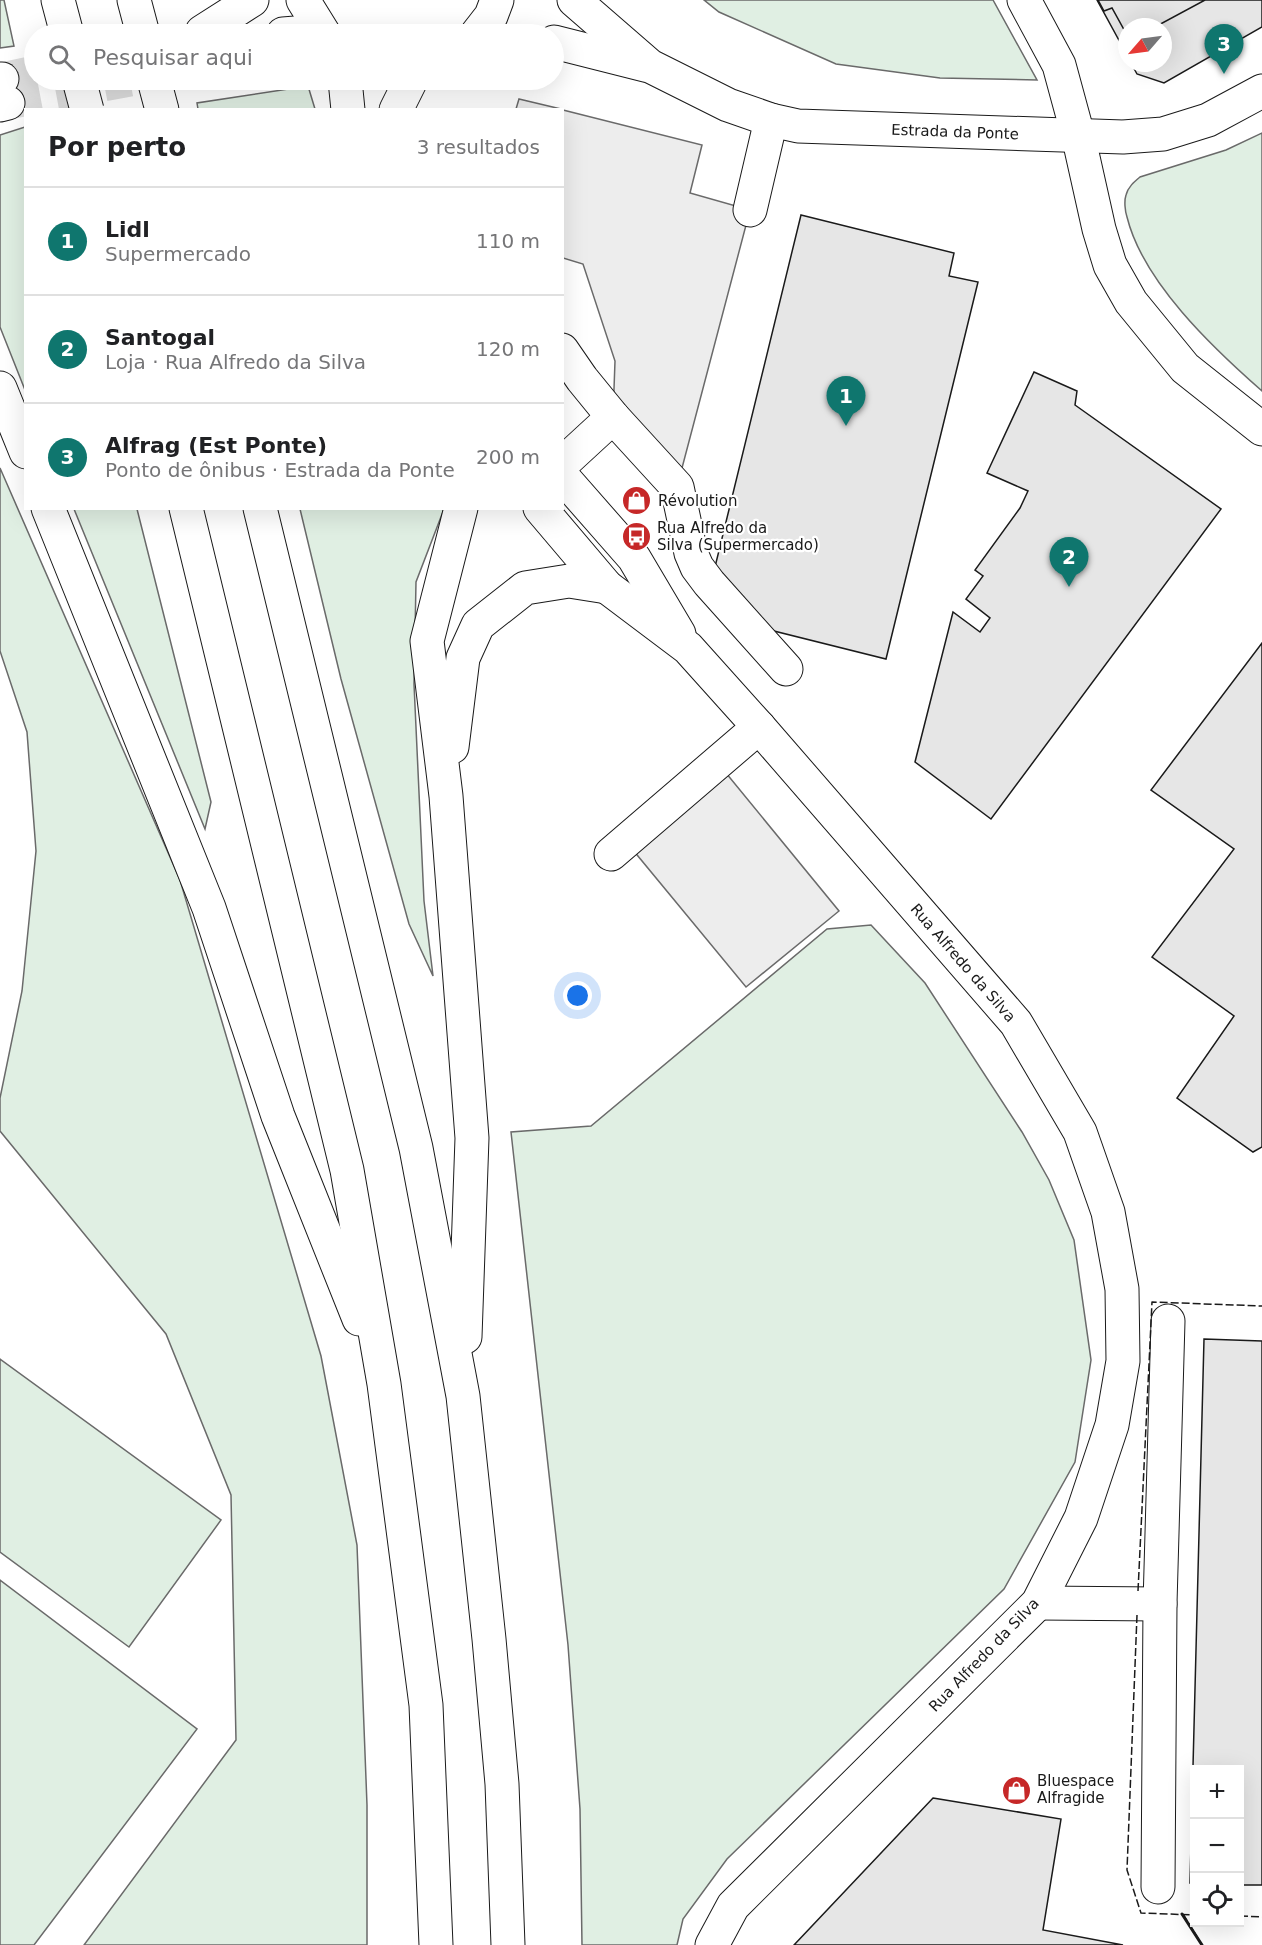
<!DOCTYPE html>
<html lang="pt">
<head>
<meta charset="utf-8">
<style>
  :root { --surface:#fff; --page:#f6f6f6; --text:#202124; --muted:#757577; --line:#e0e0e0; --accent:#0f766e }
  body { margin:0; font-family:"DejaVu Sans",sans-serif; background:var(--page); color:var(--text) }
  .controls { position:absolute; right:18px; bottom:18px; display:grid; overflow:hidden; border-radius:0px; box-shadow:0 6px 24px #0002 }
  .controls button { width:54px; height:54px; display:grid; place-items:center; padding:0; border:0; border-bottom:2px solid var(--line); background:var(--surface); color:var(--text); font:30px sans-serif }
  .compass { position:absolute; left:1118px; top:18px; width:54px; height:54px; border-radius:50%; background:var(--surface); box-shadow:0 6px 24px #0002; rotate:242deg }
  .you { position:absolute; left:578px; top:996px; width:21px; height:21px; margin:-15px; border:4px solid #fff; border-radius:50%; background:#1a73e8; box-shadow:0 0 0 9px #1a73e833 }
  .badge { display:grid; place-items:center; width:39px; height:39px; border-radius:50%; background:var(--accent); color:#fff; font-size:20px; font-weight:700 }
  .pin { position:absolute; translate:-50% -50px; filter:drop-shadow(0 2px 3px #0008) }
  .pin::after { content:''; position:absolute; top:32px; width:21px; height:18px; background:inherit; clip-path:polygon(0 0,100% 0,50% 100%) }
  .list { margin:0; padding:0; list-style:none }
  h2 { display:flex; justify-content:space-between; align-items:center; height:78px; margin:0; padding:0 24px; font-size:26px }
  h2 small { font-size:20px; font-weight:400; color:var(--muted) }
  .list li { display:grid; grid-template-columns:39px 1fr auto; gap:18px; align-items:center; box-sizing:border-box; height:108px; padding:0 24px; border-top:2px solid var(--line) }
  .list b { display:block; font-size:22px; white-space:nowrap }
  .list p { margin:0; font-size:20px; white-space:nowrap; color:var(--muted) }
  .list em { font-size:20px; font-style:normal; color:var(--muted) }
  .icon { flex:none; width:33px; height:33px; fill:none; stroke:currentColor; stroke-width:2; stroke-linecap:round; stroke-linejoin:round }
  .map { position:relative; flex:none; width:1262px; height:1945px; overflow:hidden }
  .search { position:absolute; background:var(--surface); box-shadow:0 6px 24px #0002; left:24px; top:24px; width:540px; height:66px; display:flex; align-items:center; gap:15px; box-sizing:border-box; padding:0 21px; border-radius:33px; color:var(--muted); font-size:22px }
  .panel { position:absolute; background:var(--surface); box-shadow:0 6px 24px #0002; left:24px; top:108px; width:540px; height:402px; border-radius:0px }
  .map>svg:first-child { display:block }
  .green { fill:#e0efe3; stroke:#6a6a6a; stroke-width:1.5 }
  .parking { fill:#ededed; stroke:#6a6a6a; stroke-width:1.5 }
  .building { fill:#e6e6e6; stroke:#1a1a1a; stroke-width:1.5 }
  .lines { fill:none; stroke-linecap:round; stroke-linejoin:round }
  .minor-tunnel { stroke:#ddd; stroke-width:33; stroke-dasharray:33 16; stroke-linecap:butt }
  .minor-casing { stroke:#1a1a1a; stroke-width:35 }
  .highway-casing { stroke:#1a1a1a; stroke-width:35 }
  .minor { stroke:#fff; stroke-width:33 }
  .highway { stroke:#fff; stroke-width:33 }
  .highway-bridge-casing { stroke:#1a1a1a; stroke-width:35; stroke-linecap:butt }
  .highway-bridge { stroke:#fff; stroke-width:33 }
  .fence { stroke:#1a1a1a; stroke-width:1.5; stroke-dasharray:8 3; stroke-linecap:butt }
  .wall { stroke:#1a1a1a; stroke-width:3 }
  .labels { text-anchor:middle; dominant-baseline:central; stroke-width:4.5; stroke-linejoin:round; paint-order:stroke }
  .street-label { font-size:15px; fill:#1a1a1a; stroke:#fff }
  .poi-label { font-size:15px; fill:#1a1a1a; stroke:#fff; text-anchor:start }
</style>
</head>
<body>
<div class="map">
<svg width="1262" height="1945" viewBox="0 0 1262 1945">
  <rect width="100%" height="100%" fill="#fff"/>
  <g class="green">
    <polygon points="0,0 4,0 14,46 0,48"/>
    <polygon points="704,0 993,0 1037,80 940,78 836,64 719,12"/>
    <polygon points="308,86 315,109 198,109 197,103"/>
    <polygon points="25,127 26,127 25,390 0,327 0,135"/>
    <path d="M 1262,133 L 1262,391 C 1213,348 1143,282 1127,217 C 1125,211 1124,201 1126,195 C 1128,187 1134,182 1140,177 L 1226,150 Z"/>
    <polygon points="0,468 180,880 321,1356 357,1545 367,1805 367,1945 84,1945 236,1740 231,1495 166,1334 0,1131 0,1098 22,991 36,851 27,732 0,651"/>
    <polygon points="74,509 137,509 211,802 205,829"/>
    <polygon points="300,509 444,509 416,582 414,684 424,901 433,976 409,924 341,679"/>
    <polygon points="871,925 925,983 1022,1132 1049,1180 1074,1240 1091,1360 1075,1462 1004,1589 727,1859 683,1919 677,1945 582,1945 580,1809 568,1645 511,1132 591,1126 827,929"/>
    <polygon points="0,1359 221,1520 129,1647 0,1552"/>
    <polygon points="0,1580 197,1729 34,1945 0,1945"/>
  </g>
  <g class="parking">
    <polygon points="519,99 561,109 516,109"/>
    <polygon points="563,110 702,145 690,193 750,210 677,487 613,417 615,361 583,264 563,258"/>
    <polygon points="726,773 839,911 746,987 633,850"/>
  </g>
  <g class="building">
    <polygon points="1097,0 1262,0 1262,27 1164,83 1137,74 1131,63 1163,63 1163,27 1127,27 1127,55"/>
    <polygon points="1098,0 1205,0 1155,27 1150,27 1148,23 1141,27 1127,27 1127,35 1112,8 1104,11"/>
    <polygon points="801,215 954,253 949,276 978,282 886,659 770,630 714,571"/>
    <polygon points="1034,372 1077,391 1075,405 1221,509 991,819 915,762 953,612 980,632 990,618 966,599 983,576 975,570 1020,508 1028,491 987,473"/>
    <polygon points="1262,643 1262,1147 1253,1152 1177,1098 1234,1016 1152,957 1234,849 1151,790"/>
    <polygon points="1204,1339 1262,1341 1262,1885 1240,1885 1240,1770 1194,1770 1194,1883 1190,1883"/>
    <polygon points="933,1798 1061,1819 1043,1930 1123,1945 794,1945"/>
  </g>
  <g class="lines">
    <g class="minor-tunnel">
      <polyline points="2,79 34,72"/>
      <polyline points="8,103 130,80"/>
    </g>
    <defs>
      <g id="minor">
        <polyline points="303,0 324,34"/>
        <polyline points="574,0 650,66 728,105 771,120 798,126 1123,137 1163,134 1208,120 1262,91"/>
        <polyline points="1024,0 1059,65 1078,135 1099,229 1110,265 1131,302 1185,368 1262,429"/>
        <polyline points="202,32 252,0"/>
        <polyline points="283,34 321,31"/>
        <polyline points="477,34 491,16 497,0"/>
        <polyline points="554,42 645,65"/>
        <polyline points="0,79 2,79"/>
        <polyline points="345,80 348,110"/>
        <polyline points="0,105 8,103"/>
        <polyline points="396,110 411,80"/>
        <polyline points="750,210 771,120"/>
        <polyline points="562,350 582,379 613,417 677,487 691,553 697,567 709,583 786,669"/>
        <polyline points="562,464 613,417"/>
        <polyline points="562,476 634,558 679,634"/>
        <polyline points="540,508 607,587 688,648 759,727 1016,1023 1080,1132 1108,1212 1122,1289 1123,1361 1112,1425 1081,1518 1038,1603 733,1906 712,1945"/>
        <polyline points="611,854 759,727"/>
        <polyline points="1038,1603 1160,1604"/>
        <polyline points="1158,1887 1160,1604 1168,1321"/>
      </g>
      <g id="highway">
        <polyline points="58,0 67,34"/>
        <polyline points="134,0 143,34"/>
        <polyline points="154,80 162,110"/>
        <polyline points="0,388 26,452"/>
        <polyline points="48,508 209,908 278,1116 359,1319"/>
        <polyline points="186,508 347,1170 384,1384 426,1705 436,1945"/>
        <polyline points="260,508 416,1148 463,1396 489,1639 502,1784 508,1945"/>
        <polyline points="461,508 427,641 446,796 472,1138 465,1337"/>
        <polyline points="452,747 463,658 478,625 525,588 569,581 607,587"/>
      </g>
    </defs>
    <use href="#minor" class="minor-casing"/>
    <use href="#highway" class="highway-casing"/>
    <use href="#minor" class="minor"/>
    <use href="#highway" class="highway"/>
    <defs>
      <polyline id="highway-bridge" points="79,80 87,110"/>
    </defs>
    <use href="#highway-bridge" class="highway-bridge-casing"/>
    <use href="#highway-bridge" class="highway-bridge"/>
    <g class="fence">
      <polyline points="1138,1591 1152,1302 1262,1306"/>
      <polyline points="1137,1615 1127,1870 1141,1913 1194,1915"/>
      <polyline points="1183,1914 1202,1945"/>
      <polyline points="1240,1916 1262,1917"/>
    </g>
    <polyline class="wall" points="1182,1914 1202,1945"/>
  </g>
  <defs>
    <symbol id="shop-disc" viewBox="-11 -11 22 22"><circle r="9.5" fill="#c62828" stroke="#fff"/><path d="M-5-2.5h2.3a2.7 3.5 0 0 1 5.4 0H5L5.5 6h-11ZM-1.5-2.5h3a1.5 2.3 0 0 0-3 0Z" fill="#fff"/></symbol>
    <symbol id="bus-disc" viewBox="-11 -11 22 22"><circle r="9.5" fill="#c62828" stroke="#fff"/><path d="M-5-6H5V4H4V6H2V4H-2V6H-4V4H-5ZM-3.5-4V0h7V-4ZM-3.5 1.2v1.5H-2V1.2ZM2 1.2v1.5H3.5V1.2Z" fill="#fff"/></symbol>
  </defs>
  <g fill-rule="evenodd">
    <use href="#shop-disc" x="620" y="484" width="33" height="33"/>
    <use href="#bus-disc" x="620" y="520" width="33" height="33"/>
    <use href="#shop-disc" x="1000" y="1774" width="33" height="33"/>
  </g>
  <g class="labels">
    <g class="street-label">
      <text transform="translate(955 132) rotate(2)">Estrada da Ponte</text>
      <text transform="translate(963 963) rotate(49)">Rua Alfredo da Silva</text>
      <text transform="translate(984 1655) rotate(-46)">Rua Alfredo da Silva</text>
    </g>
    <g class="poi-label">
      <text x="658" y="501">Révolution</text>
      <text x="657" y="528">Rua Alfredo da<tspan x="657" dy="17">Silva (Supermercado)</tspan></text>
      <text x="1037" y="1781">Bluespace<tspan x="1037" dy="17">Alfragide</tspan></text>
    </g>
  </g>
</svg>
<div class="controls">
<button>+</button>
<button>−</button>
<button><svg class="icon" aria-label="locate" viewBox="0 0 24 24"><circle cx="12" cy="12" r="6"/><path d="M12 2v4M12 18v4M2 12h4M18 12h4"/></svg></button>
</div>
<svg class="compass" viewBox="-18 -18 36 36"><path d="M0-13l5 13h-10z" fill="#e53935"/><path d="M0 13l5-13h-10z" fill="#757577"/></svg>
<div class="you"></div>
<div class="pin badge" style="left:846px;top:426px">1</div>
<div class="pin badge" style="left:1069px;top:587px">2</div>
<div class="pin badge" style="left:1224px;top:74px">3</div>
<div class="search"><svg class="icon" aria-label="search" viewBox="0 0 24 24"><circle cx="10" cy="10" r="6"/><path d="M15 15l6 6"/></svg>Pesquisar aqui</div>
<section class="panel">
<h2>Por perto<small>3 resultados</small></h2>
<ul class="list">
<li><span class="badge">1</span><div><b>Lidl</b><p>Supermercado</p></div><em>110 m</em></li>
<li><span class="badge">2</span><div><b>Santogal</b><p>Loja · Rua Alfredo da Silva</p></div><em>120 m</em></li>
<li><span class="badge">3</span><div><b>Alfrag (Est Ponte)</b><p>Ponto de ônibus · Estrada da Ponte</p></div><em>200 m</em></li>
</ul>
</section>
</div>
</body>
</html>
